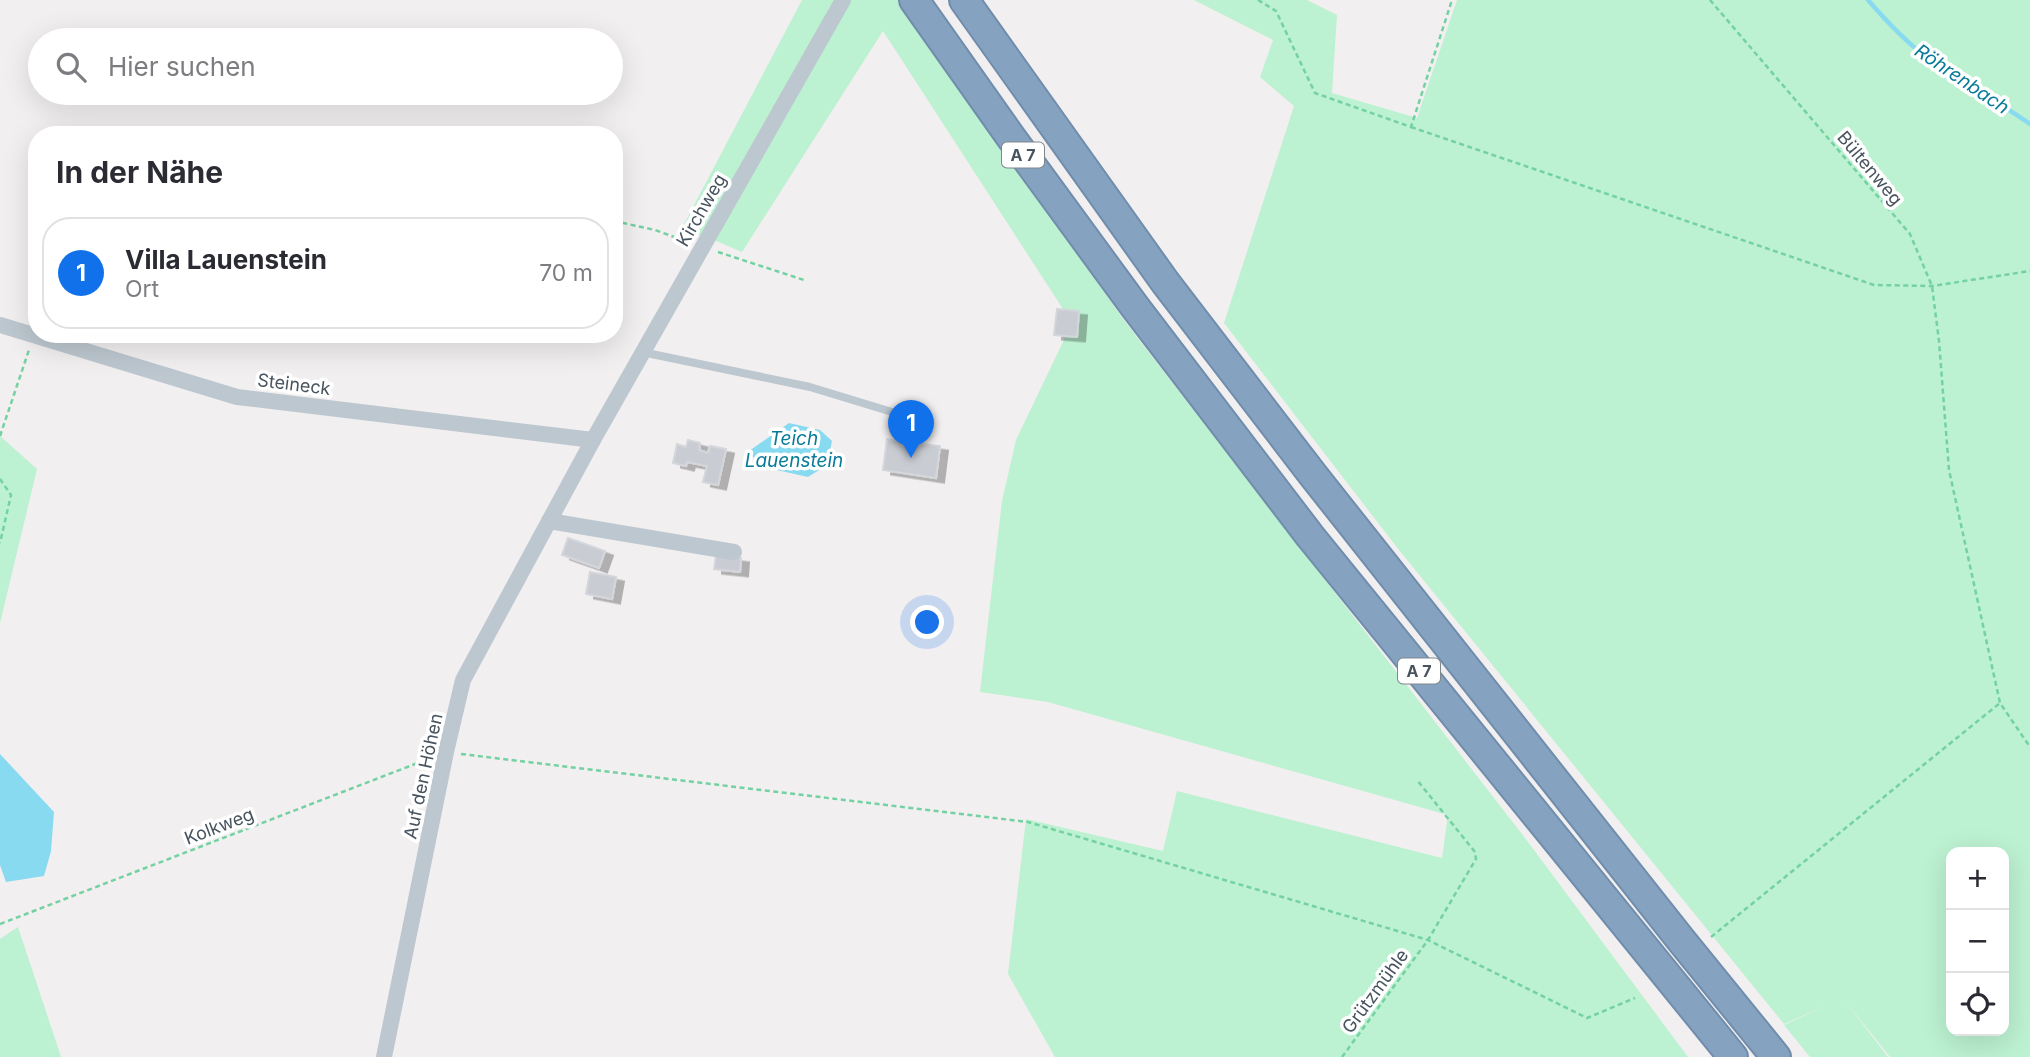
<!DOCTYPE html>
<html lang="de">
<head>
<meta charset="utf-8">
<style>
  :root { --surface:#fff; --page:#f2f2f3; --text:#2b2b33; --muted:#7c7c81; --line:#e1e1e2; --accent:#1171eb }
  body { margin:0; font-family:Inter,sans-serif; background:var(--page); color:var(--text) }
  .controls { position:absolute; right:21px; bottom:21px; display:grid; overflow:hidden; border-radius:14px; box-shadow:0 7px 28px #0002 }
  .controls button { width:63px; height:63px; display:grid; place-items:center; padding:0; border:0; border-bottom:2px solid var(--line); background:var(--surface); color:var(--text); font:35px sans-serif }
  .you { position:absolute; left:928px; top:623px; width:24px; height:24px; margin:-18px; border:5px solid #fff; border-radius:50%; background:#1a73e8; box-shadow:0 0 0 10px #1a73e833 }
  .badge { display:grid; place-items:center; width:46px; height:46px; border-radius:50%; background:var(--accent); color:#fff; font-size:23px; font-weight:700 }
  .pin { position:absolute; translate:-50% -58px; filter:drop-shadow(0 2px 4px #0008) }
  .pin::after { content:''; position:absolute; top:37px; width:24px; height:21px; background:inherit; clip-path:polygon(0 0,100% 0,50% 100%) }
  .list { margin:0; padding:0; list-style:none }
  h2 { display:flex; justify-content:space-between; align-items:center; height:91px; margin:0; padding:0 28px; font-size:30px }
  h2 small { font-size:23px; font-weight:400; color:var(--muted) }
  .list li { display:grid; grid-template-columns:46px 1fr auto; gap:21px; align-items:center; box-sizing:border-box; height:112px; margin:0 14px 14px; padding:0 14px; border:2px solid var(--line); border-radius:28px }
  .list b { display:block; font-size:26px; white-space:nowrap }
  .list p { margin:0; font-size:23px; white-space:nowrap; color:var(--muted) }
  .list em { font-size:23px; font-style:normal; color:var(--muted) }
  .icon { flex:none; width:38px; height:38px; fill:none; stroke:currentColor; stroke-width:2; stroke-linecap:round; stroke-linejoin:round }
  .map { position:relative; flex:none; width:2030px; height:1057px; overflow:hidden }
  .search { position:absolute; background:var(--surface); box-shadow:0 7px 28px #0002; left:28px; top:28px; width:595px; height:77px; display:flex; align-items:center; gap:18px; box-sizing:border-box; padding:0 24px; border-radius:38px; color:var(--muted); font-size:26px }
  .panel { position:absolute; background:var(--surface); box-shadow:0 7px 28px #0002; left:28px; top:126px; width:595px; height:217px; border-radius:28px }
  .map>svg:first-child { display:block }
  .green { fill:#bcf1d1; fill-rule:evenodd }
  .water { fill:#88daf0 }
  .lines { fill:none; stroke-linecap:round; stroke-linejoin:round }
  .stream { stroke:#88daf0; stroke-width:4.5 }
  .building { fill:#c9ccd2; stroke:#d3d6db; stroke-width:2; filter:url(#shadow) }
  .highway-casing { stroke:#708dac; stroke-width:32 }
  .path { stroke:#73d1a2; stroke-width:2.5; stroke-dasharray:5 3.5; stroke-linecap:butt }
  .lane { stroke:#bdc7cf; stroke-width:8 }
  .street { stroke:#bdc7cf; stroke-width:16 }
  .highway { stroke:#85a2c0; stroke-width:28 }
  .labels { text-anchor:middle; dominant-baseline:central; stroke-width:7; stroke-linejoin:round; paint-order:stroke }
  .shield { fill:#fff; stroke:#7e878e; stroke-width:2 }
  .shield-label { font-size:16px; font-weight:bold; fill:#47535e }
  .street-label { font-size:18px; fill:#47535e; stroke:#fff }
  .water-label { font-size:19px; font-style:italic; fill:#087b9a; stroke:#fff }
</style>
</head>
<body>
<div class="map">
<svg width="2030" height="1057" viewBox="0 0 2030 1057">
  <defs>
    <filter id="shadow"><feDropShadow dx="8" dy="4.5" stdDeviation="0" flood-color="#0004"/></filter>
  </defs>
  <rect width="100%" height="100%" fill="#f2eff0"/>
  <g class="green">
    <polygon points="802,0 900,0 1123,319 1525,838 1688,1057 1055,1057 1008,974 1026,819 1163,851 1177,791 1442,858 1448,815 1048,702 980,692 1002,501 1016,440 1072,323 883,31 742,252 707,237 681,230"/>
    <path d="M 1194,0 L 1307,0 L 1337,15 L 1332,93 L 1417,118 L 1457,0 L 2030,0 L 2030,1057 L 1890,1057 L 1843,998 L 1888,1057 L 1810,1057 L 1784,1025 L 1829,1004 L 1784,1024 L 1399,550 L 1224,323 L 1294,106 L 1260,77 L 1273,40 ZM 1951,852 L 2004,852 L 2004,1031 L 1951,1031 Z"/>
    <polygon points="0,436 37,469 0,623"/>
    <polygon points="18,927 61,1057 0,1057 0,939"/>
  </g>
  <g class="water">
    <polygon points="789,423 820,430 832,441 827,465 808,477 759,466 749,451"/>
    <polygon points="0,754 54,812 51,851 44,876 6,882 0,865"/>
  </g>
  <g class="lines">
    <path class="stream" d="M 1868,0 C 1887,22 1907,43 1930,60 C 1962,84 1998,101 2030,124"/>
  </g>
  <g class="building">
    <polygon points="1057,309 1079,311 1077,337 1054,335"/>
    <polygon points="887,439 940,446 936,478 883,470"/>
    <polygon points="688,440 700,443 699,450 708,453 710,446 726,449 718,485 703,482 707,466 687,462 686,466 673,463 677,444 686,447"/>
    <polygon points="568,538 605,551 599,568 562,555"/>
    <polygon points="716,555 741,558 740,572 714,569"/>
    <polygon points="590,572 616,577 612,599 586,594"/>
  </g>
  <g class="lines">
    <defs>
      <g id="highway">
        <polyline points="914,0 1010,136 1135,307 1310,536 1733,1057"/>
        <polyline points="964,0 1165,282 1313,475 1681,940 1776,1057"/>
      </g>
    </defs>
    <use href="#highway" class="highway-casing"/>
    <g class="path">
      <polyline points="1258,0 1276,11 1315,93 1411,127 1452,0"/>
      <polyline points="1710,0 1910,234 1932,286 1939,341 1949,470 2000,703 2030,747"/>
      <polyline points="1411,127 1874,285 1932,286 2030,271"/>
      <polyline points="614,221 655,230 688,242"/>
      <polyline points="718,252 804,280"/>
      <polyline points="0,436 29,350"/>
      <polyline points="0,479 11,495 0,543"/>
      <polyline points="461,754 1028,822 1428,940 1587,1018 1635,998"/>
      <polyline points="0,924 428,759"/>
      <polyline points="1711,937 2000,703"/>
      <polyline points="1342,1057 1428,940 1476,859 1475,852 1417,780"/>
    </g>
    <polyline class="lane" points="642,352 810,387 915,419"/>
    <g class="street">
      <polyline points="0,325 237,397 593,440"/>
      <polyline points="549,521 734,552"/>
      <polyline points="384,1057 446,752 463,680 593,440 843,0"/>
    </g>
    <use href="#highway" class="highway"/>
  </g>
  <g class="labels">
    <g class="shield">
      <rect x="1002" y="142.5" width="42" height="25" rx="5"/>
      <rect x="1398" y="658.5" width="42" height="25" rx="5"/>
    </g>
    <g class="shield-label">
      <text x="1023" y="155">A 7</text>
      <text x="1419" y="671">A 7</text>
    </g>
    <g class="street-label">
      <text transform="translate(1870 168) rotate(50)">Bültenweg</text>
      <text transform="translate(701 210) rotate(-60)">Kirchweg</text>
      <text transform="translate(294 384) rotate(7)">Steineck</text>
      <text transform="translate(423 776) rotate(-78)">Auf den Höhen</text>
      <text transform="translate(219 826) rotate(-21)">Kolkweg</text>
      <text transform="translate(1375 991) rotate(-54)">Grützmühle</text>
    </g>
    <g class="water-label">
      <text transform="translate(1962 79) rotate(34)">Röhrenbach</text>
      <text x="794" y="438">Teich<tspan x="794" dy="22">Lauenstein</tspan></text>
    </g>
  </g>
</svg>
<div class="controls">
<button>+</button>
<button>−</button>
<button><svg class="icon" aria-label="locate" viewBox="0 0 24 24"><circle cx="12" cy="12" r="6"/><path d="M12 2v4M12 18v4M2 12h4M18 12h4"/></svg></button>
</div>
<div class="you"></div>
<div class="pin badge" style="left:911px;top:458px">1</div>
<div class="search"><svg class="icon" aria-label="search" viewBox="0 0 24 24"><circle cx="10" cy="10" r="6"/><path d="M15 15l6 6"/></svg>Hier suchen</div>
<section class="panel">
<h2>In der Nähe<small></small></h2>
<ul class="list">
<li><span class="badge">1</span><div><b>Villa Lauenstein</b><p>Ort</p></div><em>70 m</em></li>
</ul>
</section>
</div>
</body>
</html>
